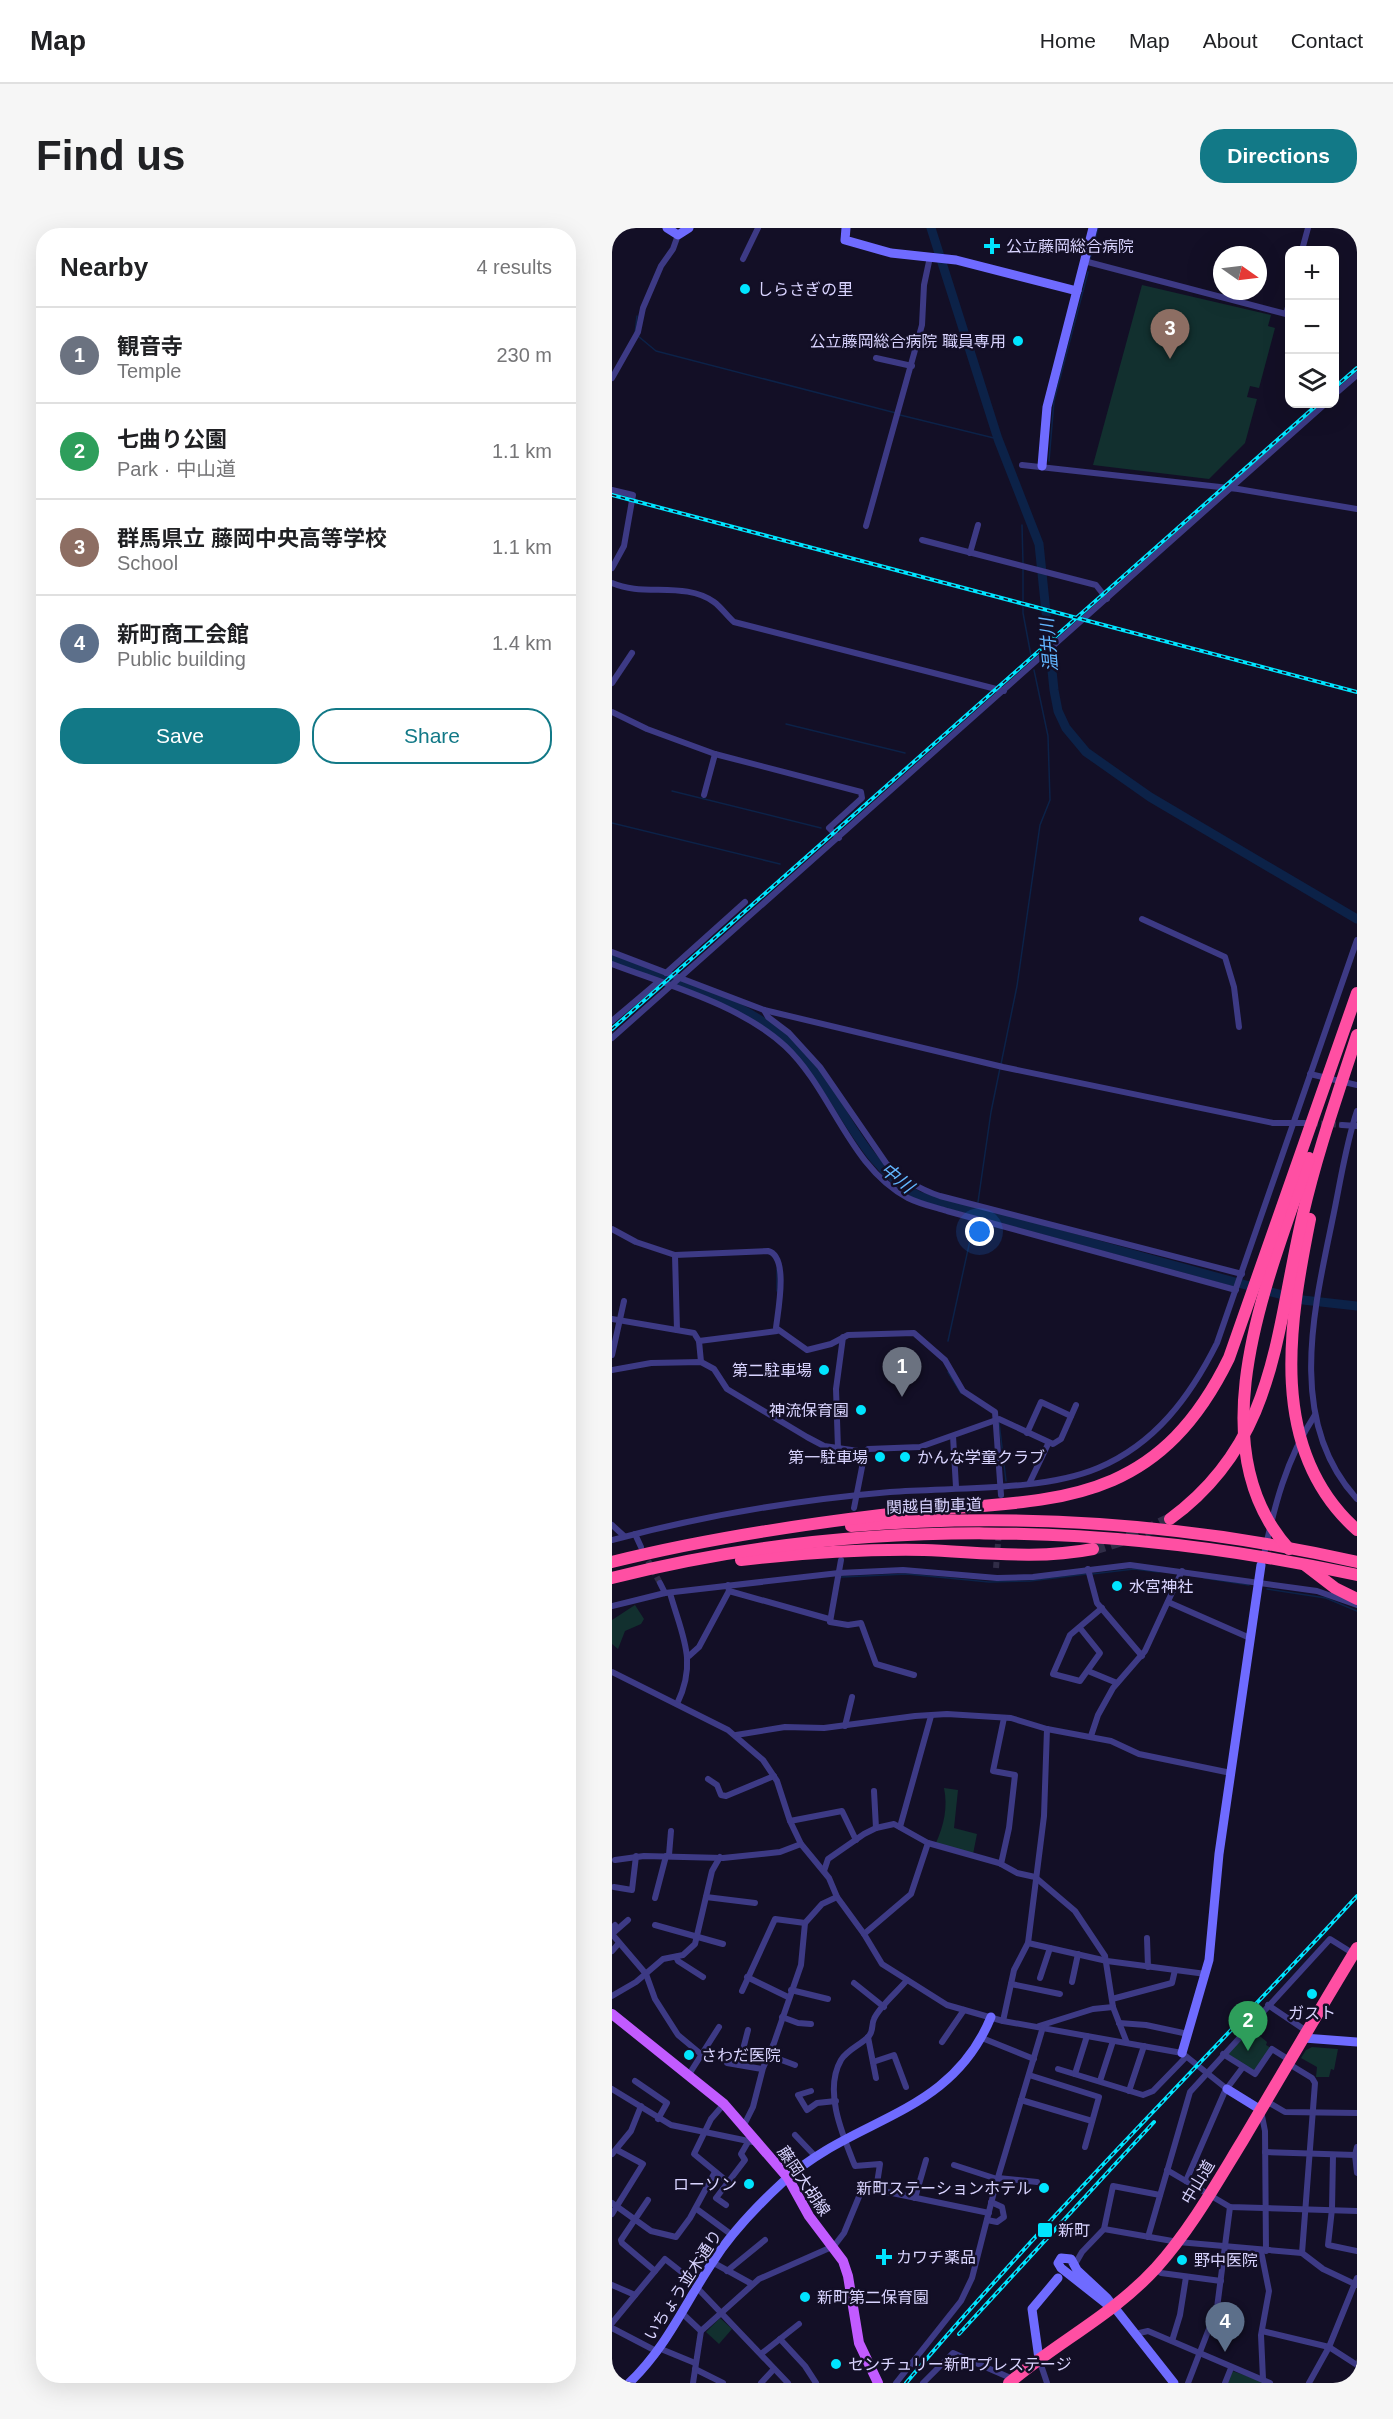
<!DOCTYPE html>
<html lang="en">
<head>
<meta charset="utf-8">
<style>
  :root { --surface:#fff; --page:#f6f6f6; --text:#202124; --muted:#757577; --line:#e0e0e0; --accent:#127987 }
  body { margin:0; font-family:Arial,"Noto Sans JP",sans-serif; background:var(--page); color:var(--text) }
  .controls { position:absolute; right:18px; top:18px; display:grid; overflow:hidden; border-radius:12px; box-shadow:0 6px 24px #0002 }
  .controls button { width:54px; height:54px; display:grid; place-items:center; padding:0; border:0; border-bottom:2px solid var(--line); background:var(--surface); color:var(--text); font:30px sans-serif }
  .compass { position:absolute; left:601px; top:18px; width:54px; height:54px; border-radius:50%; background:var(--surface); box-shadow:0 6px 24px #0002; rotate:104deg }
  .you { position:absolute; left:368px; top:1004px; width:21px; height:21px; margin:-15px; border:4px solid #fff; border-radius:50%; background:#1a73e8; box-shadow:0 0 0 9px #1a73e833 }
  .badge { display:grid; place-items:center; width:39px; height:39px; border-radius:50%; background:var(--accent); color:#fff; font-size:20px; font-weight:700 }
  .pin { position:absolute; translate:-50% -50px; filter:drop-shadow(0 2px 3px #0008) }
  .pin::after { content:''; position:absolute; top:32px; width:21px; height:18px; background:inherit; clip-path:polygon(0 0,100% 0,50% 100%) }
  .list { margin:0; padding:0; list-style:none }
  h2 { display:flex; justify-content:space-between; align-items:center; height:78px; margin:0; padding:0 24px; font-size:26px }
  h2 small { font-size:20px; font-weight:400; color:var(--muted) }
  .list li { display:grid; grid-template-columns:39px 1fr auto; gap:18px; align-items:center; box-sizing:border-box; height:96px; padding:0 24px; border-top:2px solid var(--line) }
  .list b { display:block; font-size:22px; white-space:nowrap }
  .list p { margin:0; font-size:20px; white-space:nowrap; color:var(--muted) }
  .list em { font-size:20px; font-style:normal; color:var(--muted) }
  .actions { display:flex; gap:12px; padding:18px 24px }
  .actions a { flex:1; padding:14px 0; border:2px solid var(--accent); border-radius:24px; text-align:center; font-size:21px; color:var(--accent) }
  .actions .main { background:var(--accent); color:#fff }
  .icon { flex:none; width:33px; height:33px; fill:none; stroke:currentColor; stroke-width:2; stroke-linecap:round; stroke-linejoin:round }
  .map { position:relative; flex:none; width:745px; height:2155px; overflow:hidden; border-radius:24px }
  header { display:flex; align-items:center; gap:36px; box-sizing:border-box; height:84px; padding:0 30px; background:var(--surface); border-bottom:2px solid var(--line) }
  header strong { font-size:28px }
  nav { display:flex; gap:33px; margin-inline-start:auto; font-size:21px }
  .intro { display:flex; align-items:center; justify-content:space-between; box-sizing:border-box; height:144px; padding:0 36px }
  h1 { margin:0; font-size:42px }
  .button { padding:15px 27px; border-radius:24px; background:var(--accent); color:#fff; font-size:21px; font-weight:700 }
  main { display:flex; gap:36px; padding:0 36px }
  aside { flex:1; background:var(--surface); border-radius:24px; box-shadow:0 6px 24px #0002 }
  .map>svg:first-child { display:block }
  .green { fill:#12302f }
  .lines { fill:none; stroke-linecap:round; stroke-linejoin:round }
  .stream { stroke:#0c2248; stroke-width:1.5 }
  .river { stroke:#0c2248; stroke-width:9 }
  .street-tunnel { stroke:#312d47; stroke-width:6; stroke-dasharray:6 3; stroke-linecap:butt }
  .highway-tunnel { stroke:#312d47; stroke-width:12; stroke-dasharray:12 6; stroke-linecap:butt }
  .street { stroke:#3d3a85; stroke-width:6 }
  .secondary { stroke:#6f6bff; stroke-width:9 }
  .primary { stroke:#c25bff; stroke-width:10 }
  .highway { stroke:#ff4fa3; stroke-width:12 }
  .rail-casing { stroke:#00e5ff; stroke-width:4 }
  .rail { stroke:#130f26; stroke-width:1.5; stroke-dasharray:4.5; stroke-linecap:butt }
  .poi-dot { fill:#00e5ff; stroke:#130f26; stroke-width:2 }
  .labels { text-anchor:middle; dominant-baseline:central; stroke-width:5; stroke-linejoin:round; paint-order:stroke }
  .poi-label { font-size:16px; fill:#d9d4ff; stroke:#130f26; text-anchor:start }
  .street-label { font-size:16px; fill:#d9d4ff; stroke:#130f26 }
  .water-label { font-size:18px; font-style:italic; fill:#62b6ff; stroke:#130f26 }
</style>
</head>
<body>
<header>
<strong>Map</strong>
<nav><a>Home</a><a>Map</a><a>About</a><a>Contact</a></nav>
</header>
<div class="intro"><h1>Find us</h1><a class="button">Directions</a></div>
<main>
<aside>
<h2>Nearby<small>4 results</small></h2>
<ul class="list">
<li><span class="badge" style="background:#6b7280">1</span><div><b>観音寺</b><p>Temple</p></div><em>230 m</em></li>
<li><span class="badge" style="background:#2e9e5b">2</span><div><b>七曲り公園</b><p>Park · 中山道</p></div><em>1.1 km</em></li>
<li><span class="badge" style="background:#8d6e63">3</span><div><b>群馬県立 藤岡中央高等学校</b><p>School</p></div><em>1.1 km</em></li>
<li><span class="badge" style="background:#5c6f8a">4</span><div><b>新町商工会館</b><p>Public building</p></div><em>1.4 km</em></li>
</ul>
<div class="actions"><a class="main">Save</a><a>Share</a></div>
</aside>
<div class="map">
<svg width="745" height="2155" viewBox="0 0 745 2155">
  <rect width="100%" height="100%" fill="#130f26"/>
  <g class="green">
    <polygon points="530,57 659,87 656,98 663,100 647,160 638,158 635,169 645,171 633,215 597,251 481,237"/>
    <polygon points="23,1377 32,1391 29,1396 13,1403 6,1421 0,1416 0,1392"/>
    <path d="M 332,1560 L 346,1562 L 342,1600 L 365,1606 L 361,1626 L 324,1615 C 332,1597 336,1579 332,1560 Z"/>
    <polygon points="637,1799 655,1814 654,1817 659,1820 642,1845 612,1826"/>
    <polygon points="700,1819 726,1821 722,1842 719,1841 717,1849 704,1849 705,1839 689,1830 694,1822"/>
    <polygon points="108,2090 120,2101 107,2116 94,2104"/>
    <polygon points="620,2143 653,2154 653,2155 615,2155"/>
  </g>
  <g class="lines">
    <g class="stream">
      <polyline points="478,31 486,0"/>
      <polyline points="23,105 25,88"/>
      <polyline points="26,108 44,123 284,185"/>
      <polyline points="288,187 386,211"/>
      <polyline points="437,233 442,173 476,44"/>
      <polyline points="410,297 411,335"/>
      <polyline points="411,340 411,385 420,433"/>
      <polyline points="174,496 293,525"/>
      <polyline points="60,563 209,600"/>
      <polyline points="0,595 168,636"/>
      <polyline points="389,836 405,758 428,597 438,572 436,508 422,442"/>
      <polyline points="366,974 379,884 388,840"/>
      <polyline points="165,1041 165,1063"/>
      <polyline points="336,1113 362,994"/>
      <polyline points="336,1144 349,1165"/>
      <polyline points="387,1194 394,1253"/>
      <polyline points="480,1346 522,1341 547,1344"/>
      <polyline points="229,1349 295,1346 377,1354 418,1353 475,1346"/>
      <polyline points="592,1350 637,1357"/>
      <polyline points="655,1361 714,1370 745,1383"/>
    </g>
    <g class="river">
      <polyline points="319,0 386,211 427,316 442,462 446,483 454,500 474,524 538,569 745,691"/>
      <path d="M 0,730 C 65,755 145,774 192,829 C 231,874 251,940 307,968 L 663,1065 L 691,1072 L 745,1078"/>
    </g>
    <g class="street-tunnel">
      <polyline points="700,895 730,897"/>
      <polyline points="32,1325 48,1355"/>
      <polyline points="384,1340 387,1303"/>
    </g>
    <polyline class="highway-tunnel" points="481,1321 526,1307 558,1291"/>
    <g class="street">
      <polyline points="690,22 696,0"/>
      <polyline points="131,31 146,0"/>
      <polyline points="472,33 674,86 678,72"/>
      <polyline points="264,130 300,138"/>
      <polyline points="0,150 26,104 31,80 49,38 61,21 66,7"/>
      <polyline points="722,167 745,147"/>
      <polyline points="410,237 626,261 745,281"/>
      <polyline points="0,262 21,267 12,318 0,340"/>
      <polyline points="254,298 310,97 312,57 318,29"/>
      <polyline points="310,312 484,357 495,371"/>
      <polyline points="358,325 366,297"/>
      <path d="M 0,355 C 31,369 73,353 102,374 C 109,379 115,388 122,394 L 392,463"/>
      <polyline points="0,455 20,425"/>
      <polyline points="0,484 35,501 103,526 249,564 250,570 217,600 227,610"/>
      <polyline points="92,567 103,526"/>
      <polyline points="530,691 613,729 622,759 627,799"/>
      <polyline points="0,724 152,782 391,839 661,895 693,895"/>
      <path d="M 0,736 C 55,757 129,777 173,818 C 220,862 237,939 296,970 C 308,976 322,979 335,983 L 624,1062"/>
      <polyline points="54,745 133,674"/>
      <path d="M 152,782 L 156,789 L 177,805 L 208,839 L 274,935 C 290,951 307,961 328,968 L 630,1046"/>
      <polyline points="0,793 46,754"/>
      <polyline points="0,810 713,176"/>
      <polyline points="698,846 745,857"/>
      <path d="M 745,883 C 733,919 728,957 720,994 C 701,1085 675,1195 745,1271"/>
      <polyline points="730,897 745,898"/>
      <path d="M 0,1001 L 24,1014 L 63,1027 L 156,1023 C 177,1028 166,1082 164,1100 L 195,1122 L 219,1116 L 236,1107 L 302,1105 L 333,1132 L 351,1163 L 383,1184 L 389,1267"/>
      <polyline points="63,1027 65,1102"/>
      <polyline points="0,1091 82,1105 87,1113 89,1134"/>
      <polyline points="87,1113 165,1103"/>
      <polyline points="0,1127 12,1073"/>
      <polyline points="0,1142 39,1135 89,1134 102,1141 115,1161 195,1209 212,1218 253,1224 242,1280"/>
      <polyline points="415,1205 429,1174 459,1188"/>
      <polyline points="341,1208 344,1259"/>
      <polyline points="226,1221 224,1161 231,1109"/>
      <polyline points="253,1224 256,1221 308,1219 387,1191 441,1216 449,1211 464,1177"/>
      <polyline points="418,1254 436,1216"/>
      <polyline points="0,1297 12,1308"/>
      <polyline points="23,1306 29,1319"/>
      <path d="M 0,1312 C 90,1288 185,1272 278,1264 C 340,1259 429,1264 486,1240 C 543,1216 578,1169 605,1115 L 745,712"/>
      <path d="M 651,1331 C 662,1279 674,1231 703,1187"/>
      <polyline points="229,1332 218,1394 236,1397 249,1395 264,1436 302,1447"/>
      <polyline points="476,1341 485,1375 530,1428"/>
      <polyline points="48,1355 53,1365"/>
      <polyline points="116,1357 117,1363 217,1391"/>
      <path d="M 58,1365 C 70,1408 86,1433 65,1476"/>
      <polyline points="556,1374 638,1410"/>
      <polyline points="0,1378 53,1365 227,1345 291,1342 385,1350 421,1349 518,1337 705,1363 745,1377"/>
      <polyline points="468,1400 488,1425 468,1453 441,1446 458,1407 490,1380"/>
      <polyline points="77,1428 87,1419 117,1363"/>
      <polyline points="476,1443 505,1455"/>
      <polyline points="0,1444 116,1502 151,1532 165,1553 178,1593 189,1616 217,1650 225,1669 252,1706 270,1736 335,1777 391,1793 570,1825 615,1861"/>
      <polyline points="233,1498 240,1469"/>
      <polyline points="124,1507 173,1499 212,1500 303,1488 335,1486 399,1490 435,1501 499,1513 527,1526 619,1545"/>
      <polyline points="479,1508 486,1487 501,1460 533,1423 570,1343"/>
      <polyline points="96,1551 105,1557 109,1567 114,1568 162,1548"/>
      <polyline points="262,1563 264,1600"/>
      <polyline points="178,1593 230,1583 244,1612"/>
      <polyline points="288,1599 319,1488"/>
      <polyline points="57,1627 59,1603"/>
      <polyline points="3,1632 32,1628 111,1630 168,1624 189,1616"/>
      <polyline points="389,1636 397,1600 403,1547 381,1543 392,1490"/>
      <polyline points="212,1643 216,1631 252,1606 264,1600 282,1596 316,1615 387,1635 405,1645 423,1649 463,1683 493,1728 501,1779 515,1815"/>
      <polyline points="2,1659 20,1662 24,1628"/>
      <polyline points="94,1669 143,1675"/>
      <polyline points="43,1670 54,1628"/>
      <polyline points="43,1697 111,1716"/>
      <polyline points="0,1700 3,1697"/>
      <polyline points="0,1706 34,1746 43,1771 66,1807 96,1832"/>
      <polyline points="0,1706 16,1692"/>
      <polyline points="252,1706 299,1666 316,1615"/>
      <polyline points="535,1710 536,1739"/>
      <polyline points="416,1715 495,1733 594,1746"/>
      <polyline points="0,1723 7,1715"/>
      <polyline points="64,1729 66,1733 91,1749"/>
      <polyline points="135,1749 176,1769"/>
      <polyline points="428,1750 438,1720"/>
      <polyline points="460,1754 466,1726"/>
      <polyline points="242,1755 272,1779"/>
      <polyline points="399,1756 448,1766"/>
      <polyline points="179,1762 216,1771"/>
      <polyline points="130,1763 163,1691 193,1695"/>
      <polyline points="0,1768 24,1754 51,1731 71,1727 83,1716 100,1643 108,1629"/>
      <polyline points="500,1771 560,1755 563,1742"/>
      <polyline points="656,1777 696,1804"/>
      <polyline points="170,1789 186,1795 199,1796"/>
      <polyline points="391,1793 402,1742 416,1715 432,1588 435,1501"/>
      <polyline points="507,1795 534,1797 576,1806"/>
      <polyline points="427,1798 481,1781 501,1779"/>
      <polyline points="256,1809 264,1850"/>
      <polyline points="370,1810 422,1831"/>
      <polyline points="330,1814 352,1782"/>
      <polyline points="611,1826 643,1846 660,1821 679,1833"/>
      <polyline points="156,1827 183,1837"/>
      <polyline points="261,1834 282,1827 294,1859"/>
      <polyline points="115,1835 150,1841"/>
      <polyline points="677,1836 700,1850 703,1855 690,2025"/>
      <polyline points="127,1837 136,1802"/>
      <polyline points="446,1841 531,1867 541,1863 574,1829"/>
      <polyline points="463,1846 475,1808"/>
      <polyline points="417,1847 487,1869 473,1919"/>
      <polyline points="76,1848 107,1799"/>
      <polyline points="23,1853 55,1875 46,1891"/>
      <polyline points="488,1853 501,1813"/>
      <polyline points="0,1861 59,1897 146,1915"/>
      <polyline points="199,1863 186,1867 195,1882 205,1875 224,1873"/>
      <polyline points="517,1863 532,1818"/>
      <polyline points="409,1872 480,1893"/>
      <polyline points="654,1873 673,1884 745,1885"/>
      <polyline points="112,1876 99,1891 82,1926 116,1954"/>
      <polyline points="649,1883 653,1903 654,2023"/>
      <polyline points="132,1897 141,1879 151,1840 162,1815 189,1737 193,1695 210,1676 225,1669"/>
      <polyline points="183,1907 204,1929"/>
      <polyline points="745,1919 743,1927 745,1945"/>
      <polyline points="653,1924 743,1927"/>
      <polyline points="0,1926 19,1903 29,1878"/>
      <polyline points="721,1927 720,1981 716,2017 745,2023"/>
      <polyline points="342,1937 385,1951"/>
      <polyline points="555,1942 618,1979 745,1983"/>
      <polyline points="386,1950 425,1954"/>
      <polyline points="574,1953 613,1863 631,1839"/>
      <path d="M 264,1962 L 268,1936 L 243,1938 C 231,1908 211,1863 229,1832 C 236,1821 249,1817 257,1808 C 262,1802 259,1797 262,1791 C 266,1780 287,1762 295,1752"/>
      <polyline points="303,1970 314,1932"/>
      <polyline points="36,1972 9,2012 10,2015 43,2043"/>
      <polyline points="0,1975 39,2003 64,2009 78,1990 103,1944"/>
      <polyline points="114,1977 104,1970 133,1932 129,1926 136,1914"/>
      <polyline points="86,1982 120,2007"/>
      <polyline points="0,1986 31,1936 5,1922"/>
      <polyline points="375,1992 385,1994 392,1989 390,1979 379,1974"/>
      <polyline points="492,2001 566,2014 690,2025 711,2041 745,2057"/>
      <polyline points="536,2009 578,1864 718,1711 742,1726"/>
      <polyline points="649,2023 657,2063 649,2107 651,2151"/>
      <polyline points="100,2034 140,2056"/>
      <polyline points="462,2038 470,2024 492,2001 501,1958 548,1967"/>
      <polyline points="544,2041 549,2045 609,2053"/>
      <polyline points="115,2043 153,2012"/>
      <polyline points="0,2057 23,2067"/>
      <polyline points="71,2086 89,2103"/>
      <polyline points="0,2095 53,2031 72,2046 176,2155"/>
      <polyline points="0,2100 46,2124"/>
      <polyline points="650,2103 717,2119 745,2137"/>
      <polyline points="523,2106 536,2103 658,2155"/>
      <polyline points="168,2111 193,2138 204,2155"/>
      <polyline points="560,2113 568,2087 574,2049"/>
      <polyline points="49,2121 83,2135"/>
      <polyline points="149,2126 187,2096"/>
      <polyline points="427,2131 435,2155"/>
      <polyline points="83,2141 111,2155"/>
      <polyline points="81,2155 89,2103 147,2051 222,2018 232,2005 251,1959 377,1985"/>
      <polyline points="149,2155 162,2141"/>
      <polyline points="284,2155 349,2073 360,2050 384,1956 431,1799"/>
      <polyline points="311,2155 341,2125 401,2151"/>
      <polyline points="576,2155 605,2080 618,1979"/>
      <polyline points="613,2155 619,2140"/>
      <polyline points="697,2155 717,2119 745,2050"/>
    </g>
    <g class="secondary">
      <polyline points="55,0 66,7 77,0"/>
      <polyline points="234,0 233,12 279,25 344,32 465,63"/>
      <polyline points="430,238 435,179 481,0"/>
      <polyline points="692,1810 745,1814"/>
      <polyline points="570,1825 597,1732 607,1626 649,1337"/>
      <polyline points="615,1861 649,1882"/>
      <polyline points="501,2081 449,2040 446,2035 449,2030 459,2031 465,2042 495,2070 562,2155"/>
      <polyline points="427,2131 420,2081 446,2050"/>
      <path d="M 17,2155 C 54,2120 72,2077 100,2035 C 119,2005 146,1977 172,1953 C 243,1888 338,1889 379,1789"/>
    </g>
    <polyline class="primary" points="0,1786 112,1876 176,1950 197,1988 231,2033 236,2048 247,2115 266,2155"/>
    <g class="highway">
      <path d="M 698,991 C 677,1096 655,1222 745,1302"/>
      <path d="M 558,1291 C 665,1213 663,1105 691,986 C 705,925 726,866 745,807"/>
      <path d="M 239,1298 C 409,1284 579,1296 745,1334"/>
      <path d="M 677,1321 C 582,1216 659,1045 697,930"/>
      <path d="M 129,1332 C 190,1325 251,1321 312,1322 C 369,1324 425,1332 481,1321"/>
      <path d="M 0,1334 C 88,1312 178,1298 269,1287 C 422,1268 537,1294 617,1130 L 745,765"/>
      <polyline points="693,1337 723,1360 745,1371"/>
      <path d="M 0,1350 C 244,1288 500,1294 745,1347"/>
      <path d="M 397,2155 C 445,2114 501,2087 544,2040 C 579,2001 604,1956 631,1912 C 669,1848 706,1784 745,1720"/>
    </g>
    <defs>
      <g id="rail">
        <polyline points="722,160 745,140"/>
        <polyline points="0,267 745,464"/>
        <polyline points="0,801 706,176"/>
        <polyline points="347,2106 542,1894"/>
        <path d="M 294,2155 C 437,1986 595,1831 745,1668"/>
      </g>
    </defs>
    <use href="#rail" class="rail-casing"/>
    <use href="#rail" class="rail"/>
  </g>
  <g class="poi-dot">
    <path d="M377 9h6v6h6v6h-6v6h-6v-6h-6v-6h6z"/>
    <circle cx="133" cy="61" r="6"/>
    <circle cx="406" cy="113" r="6"/>
    <circle cx="212" cy="1142" r="6"/>
    <circle cx="249" cy="1182" r="6"/>
    <circle cx="268" cy="1229" r="6"/>
    <circle cx="293" cy="1229" r="6"/>
    <circle cx="505" cy="1358" r="6"/>
    <circle cx="700" cy="1766" r="6"/>
    <circle cx="77" cy="1827" r="6"/>
    <circle cx="137" cy="1956" r="6"/>
    <circle cx="432" cy="1960" r="6"/>
    <rect x="425" y="1994" width="16" height="16" rx="3"/>
    <path d="M269 2020h6v6h6v6h-6v6h-6v-6h-6v-6h6z"/>
    <circle cx="570" cy="2032" r="6"/>
    <circle cx="193" cy="2069" r="6"/>
    <circle cx="224" cy="2136" r="6"/>
  </g>
  <g class="labels">
    <g class="poi-label">
      <text x="394" y="18">公立藤岡総合病院</text>
      <text x="145" y="61">しらさぎの里</text>
      <text x="394" y="113" text-anchor="end">公立藤岡総合病院 職員専用</text>
      <text x="200" y="1142" text-anchor="end">第二駐車場</text>
      <text x="237" y="1182" text-anchor="end">神流保育園</text>
      <text x="256" y="1229" text-anchor="end">第一駐車場</text>
      <text x="305" y="1229">かんな学童クラブ</text>
      <text x="517" y="1358">水宮神社</text>
      <text x="700" y="1785" text-anchor="middle">ガスト</text>
      <text x="89" y="1827">さわだ医院</text>
      <text x="125" y="1956" text-anchor="end">ローソン</text>
      <text x="420" y="1960" text-anchor="end">新町ステーションホテル</text>
      <text x="446" y="2002">新町</text>
      <text x="284" y="2029">カワチ薬品</text>
      <text x="582" y="2032">野中医院</text>
      <text x="205" y="2069">新町第二保育園</text>
      <text x="236" y="2136">センチュリー新町プレステージ</text>
    </g>
    <g class="street-label">
      <text transform="translate(322 1278) rotate(-2)">関越自動車道</text>
      <text transform="translate(192 1953) rotate(56)">藤岡大胡線</text>
      <text transform="translate(586 1954) rotate(-59)">中山道</text>
      <text transform="translate(71 2057) rotate(-57)">いちょう並木通り</text>
    </g>
    <g class="water-label">
      <text transform="translate(437 417) rotate(-95)">温井川</text>
      <text transform="translate(285 950) rotate(39)">中川</text>
    </g>
  </g>
</svg>
<div class="controls">
<button>+</button>
<button>−</button>
<button><svg class="icon" aria-label="layers" viewBox="0 0 24 24"><path d="M12 4l9 5-9 5-9-5zM3 14l9 5 9-5"/></svg></button>
</div>
<svg class="compass" viewBox="-18 -18 36 36"><path d="M0-13l5 13h-10z" fill="#e53935"/><path d="M0 13l5-13h-10z" fill="#757577"/></svg>
<div class="you"></div>
<div class="pin badge" style="left:290px;top:1169px;background:#6b7280">1</div>
<div class="pin badge" style="left:636px;top:1823px;background:#2e9e5b">2</div>
<div class="pin badge" style="left:558px;top:131px;background:#8d6e63">3</div>
<div class="pin badge" style="left:613px;top:2124px;background:#5c6f8a">4</div>
</div>
</main>
</body>
</html>
